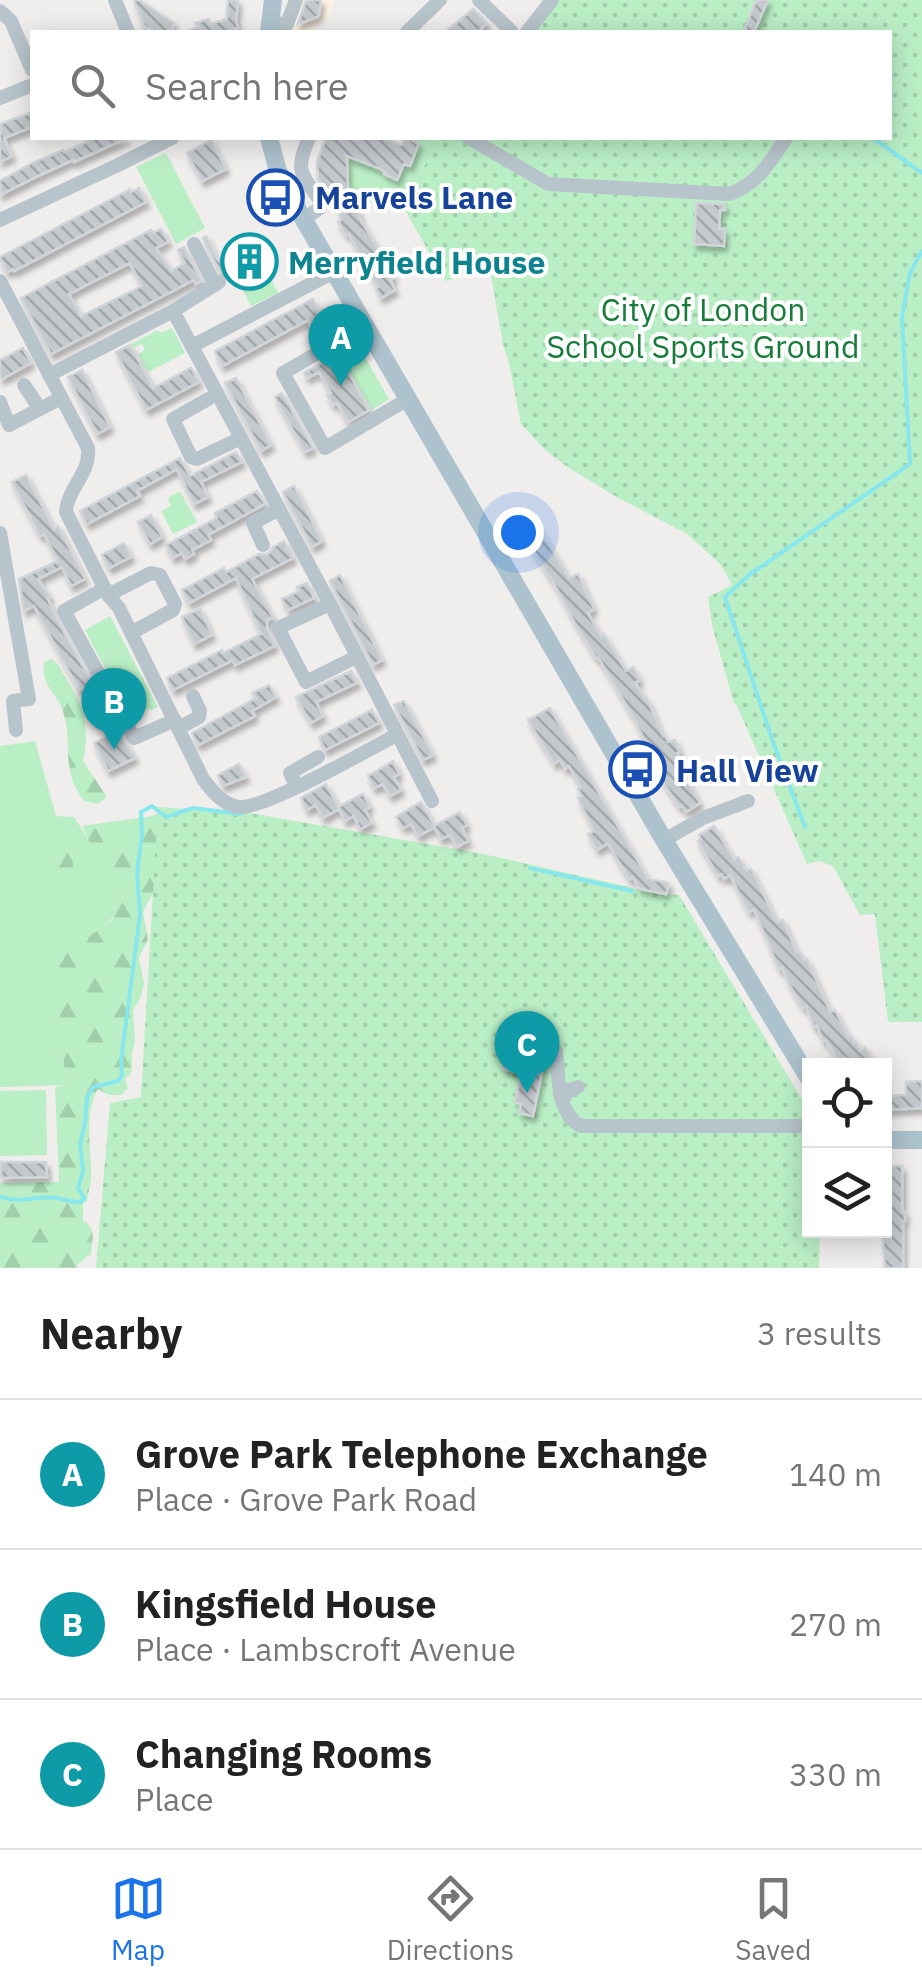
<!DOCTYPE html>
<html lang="en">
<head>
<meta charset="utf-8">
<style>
  :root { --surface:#fff; --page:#f6f6f6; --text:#222; --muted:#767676; --line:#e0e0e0; --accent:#1a73e8 }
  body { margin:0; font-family:"IBM Plex Sans",sans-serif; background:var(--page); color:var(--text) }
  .controls { position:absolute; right:30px; bottom:30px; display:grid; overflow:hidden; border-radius:0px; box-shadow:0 5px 25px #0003 }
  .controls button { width:90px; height:90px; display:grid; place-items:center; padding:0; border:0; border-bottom:2px solid var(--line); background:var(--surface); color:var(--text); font:50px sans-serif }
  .you { position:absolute; left:518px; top:532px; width:35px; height:35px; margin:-25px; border:8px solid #fff; border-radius:50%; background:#1a73e8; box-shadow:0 0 0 15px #1a73e833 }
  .badge { display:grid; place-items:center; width:65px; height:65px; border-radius:50%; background:var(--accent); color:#fff; font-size:32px; font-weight:700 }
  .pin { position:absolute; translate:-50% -82px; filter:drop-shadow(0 2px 5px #0008) }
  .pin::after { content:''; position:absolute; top:52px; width:35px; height:30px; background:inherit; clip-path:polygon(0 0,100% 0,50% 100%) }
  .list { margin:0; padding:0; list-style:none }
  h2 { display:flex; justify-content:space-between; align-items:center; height:130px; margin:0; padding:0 40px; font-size:42px }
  h2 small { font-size:32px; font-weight:400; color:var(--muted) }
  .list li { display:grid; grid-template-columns:65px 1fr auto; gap:30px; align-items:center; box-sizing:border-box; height:150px; padding:0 40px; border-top:2px solid var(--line) }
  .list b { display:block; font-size:38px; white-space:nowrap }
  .list p { margin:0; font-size:32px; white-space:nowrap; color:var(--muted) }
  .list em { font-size:32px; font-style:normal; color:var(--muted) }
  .icon { flex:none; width:55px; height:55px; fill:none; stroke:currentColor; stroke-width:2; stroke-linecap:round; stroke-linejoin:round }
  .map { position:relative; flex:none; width:922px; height:1268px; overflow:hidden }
  .search { position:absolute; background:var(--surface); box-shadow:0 5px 25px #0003; left:30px; right:30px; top:30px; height:110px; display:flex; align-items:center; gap:25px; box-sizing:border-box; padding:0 35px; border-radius:0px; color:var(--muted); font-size:38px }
  .sheet { height:580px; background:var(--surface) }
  nav { display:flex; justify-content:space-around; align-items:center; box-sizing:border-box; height:140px; border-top:2px solid var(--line); background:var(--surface); font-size:28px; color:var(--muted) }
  nav a { display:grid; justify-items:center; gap:5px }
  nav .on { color:var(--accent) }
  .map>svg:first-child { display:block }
  .commercial { fill:#fcf2e5 }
  .green { fill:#baefc6 }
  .forest { fill:url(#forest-firs) }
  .park { fill:url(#park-dots) }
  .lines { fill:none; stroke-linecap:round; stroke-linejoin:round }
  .stream { stroke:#87e7ec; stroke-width:4 }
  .building { fill:url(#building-back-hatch); stroke:#d1d5d9; stroke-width:2.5; fill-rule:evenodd; filter:url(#shadow) }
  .minor { stroke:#b8c4cb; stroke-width:14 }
  .major { stroke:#acc2cd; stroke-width:18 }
  .labels { text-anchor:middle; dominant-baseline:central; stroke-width:8; stroke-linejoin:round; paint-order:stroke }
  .transit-label { font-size:32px; font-weight:bold; fill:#164399; stroke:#fff; text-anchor:start }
  .culture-label { font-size:32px; font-weight:bold; fill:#0d838f; stroke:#fff; text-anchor:start }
  .park-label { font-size:32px; fill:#167c39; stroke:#fff }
</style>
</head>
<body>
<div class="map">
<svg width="922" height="1268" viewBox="0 0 922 1268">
  <defs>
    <pattern id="forest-firs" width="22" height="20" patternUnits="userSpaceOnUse" patternTransform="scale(2.5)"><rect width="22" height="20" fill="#baefc6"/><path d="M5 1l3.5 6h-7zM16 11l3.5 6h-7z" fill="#a1cfac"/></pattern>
    <pattern id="park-dots" width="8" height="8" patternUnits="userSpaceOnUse" patternTransform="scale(2.5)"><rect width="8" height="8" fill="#baefc6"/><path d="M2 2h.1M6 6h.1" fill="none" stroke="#a1cfac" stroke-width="1.8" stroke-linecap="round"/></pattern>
    <pattern id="building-back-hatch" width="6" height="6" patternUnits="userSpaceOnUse" patternTransform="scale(2.5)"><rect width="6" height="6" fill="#c4c9cd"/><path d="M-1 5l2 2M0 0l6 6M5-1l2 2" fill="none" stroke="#a1a6a9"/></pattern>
    <filter id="shadow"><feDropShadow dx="3" dy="5.5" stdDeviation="2.5" flood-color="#0004"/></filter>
  </defs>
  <rect width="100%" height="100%" fill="#f0eded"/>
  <polygon class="commercial" points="287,0 334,0 329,17 314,28 316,32 280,32"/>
  <g class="green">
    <polygon points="405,138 444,138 400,201 354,204 341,212 333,197 334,191 347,190 348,178 344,169 350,152 383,170 385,175 397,179 404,164 410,166 413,163 419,144"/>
    <polygon points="166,153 205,228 176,244 136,167"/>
    <polygon points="267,271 278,293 251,306 242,288 263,276 262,273"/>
    <polygon points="172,328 185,353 148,372 138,354 145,350 142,344 133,348 131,344 158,330 161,333"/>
    <polygon points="354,338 389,399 372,410 346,365 339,347"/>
    <polygon points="180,491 197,522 173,534 161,511 171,506 168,498"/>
    <polygon points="110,616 158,707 151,710 149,708 137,714 138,717 132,720 85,630"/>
    <polygon points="35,741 56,816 74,817 123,893 119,910 99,932 62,1051 67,1085 0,1087 0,746"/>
    <polygon points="46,1090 47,1155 0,1156 0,1091"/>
  </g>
  <g class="forest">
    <path d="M 52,659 L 57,663 C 80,702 92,715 83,761 L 107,797 L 98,804 L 84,801 C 59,768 74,746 63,711 C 56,691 41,687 44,662 Z"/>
    <path d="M 163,811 L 163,874 L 143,912 L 148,939 L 139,958 L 144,984 L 140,999 L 133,1010 L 135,1041 L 132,1053 L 132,1068 L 130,1075 L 125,1078 L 128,1088 L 122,1095 L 108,1095 L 98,1089 C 83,1114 92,1150 91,1178 C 90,1186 88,1194 87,1202 L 83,1203 L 83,1221 C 97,1228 92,1240 91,1254 L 77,1265 L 77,1268 L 0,1268 L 0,1183 L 59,1182 L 55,1087 L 67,1085 L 62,1051 L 54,948 C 87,936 114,933 123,894 L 100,864 L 82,826 L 152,816 Z"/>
    <polygon points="56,826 66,827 74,835 71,846 75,882 69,899 57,901 50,837"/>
  </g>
  <g class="park">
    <polygon points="558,0 922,0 922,1022 888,1022 875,914 860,915 833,866 820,861 807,864 736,704 734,704 712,625 708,597 732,585 720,564 687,534 613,495 566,466 543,448 521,424 509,363 503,344 489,263 447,281 445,280 400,201 444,138 890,138 890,32 532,32"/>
    <polygon points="158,807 249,813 479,853 651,892 679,895 809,1111 810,1230 820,1231 819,1268 96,1268 110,1103 141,1097"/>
  </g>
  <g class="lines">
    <g class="stream">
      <polyline points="873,138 922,173"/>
      <polyline points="805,827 773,742 725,597 749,575 910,464 902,317 910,273 922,251"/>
      <polyline points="530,868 632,891"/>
      <path d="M 0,1197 C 6,1198 11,1200 16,1200 C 29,1200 43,1196 57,1198 C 65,1200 72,1202 81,1202 L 84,1198 L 78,1188 L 83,1171 L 80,1144 L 85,1123 L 87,1098 L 93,1087 L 118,1081 L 122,1076 L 121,1061 L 140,915 L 137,873 L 142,834 L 141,812 L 152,806 L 166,817 L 193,808 L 241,814"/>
    </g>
  </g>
  <g class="building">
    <polygon points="134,0 139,0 174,23 171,32 155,32 144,26"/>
    <polygon points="228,0 238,0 236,21 238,28 225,32 189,32 189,30 199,27 195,23 209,19 210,24 227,19"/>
    <polygon points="306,0 321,0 319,14 317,17 298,24"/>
    <polygon points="756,0 768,0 754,32 748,32 744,31"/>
    <polygon points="473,9 487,23 478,32 445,32"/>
    <polygon points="32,112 32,127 4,138 12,156 0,162 0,124"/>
    <polygon points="95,138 127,138 74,162 73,160 38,176 0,195 0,181 32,163 63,150 64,152"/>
    <polygon points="326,138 383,138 401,145 406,138 419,143 410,166 404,164 397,180 384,174 385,172 378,168 347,156 348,191 326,191 318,179 317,162"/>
    <polygon points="211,140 226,169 202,181 187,153"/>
    <polygon points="139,188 146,202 14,271 13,269 7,272 0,257 125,192 130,189 131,192"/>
    <polygon points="696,203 725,204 725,210 720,210 719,229 725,229 724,246 694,244"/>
    <polygon points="355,206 360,214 358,215 394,278 390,280 395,290 381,298 376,288 378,287 349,234 346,235 338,222 341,220 339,215"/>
    <path d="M 161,229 L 168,242 L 156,248 L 171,271 L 185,263 L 178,250 L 184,247 L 201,281 L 196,284 L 194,280 L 51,354 L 21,298 L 151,230 L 153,233 ZM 130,263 L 142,286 L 81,316 L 69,294 Z"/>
    <polygon points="206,236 218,260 254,241 269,269 242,284 233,266 220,272 203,238"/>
    <polygon points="313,299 329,331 316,338 308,320 222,366 215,351"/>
    <polygon points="130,345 153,388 191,368 199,382 146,410 116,352"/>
    <polygon points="23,348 31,363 2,379 0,374 0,360"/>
    <polygon points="334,356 339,365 343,363 369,410 348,422 337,403 333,405 327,395 331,393 319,372 307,378 304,373"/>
    <polygon points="82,370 110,427 97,434 68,377"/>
    <polygon points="236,378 271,445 261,451 225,383"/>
    <polygon points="282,393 313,448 305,452 275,397"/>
    <polygon points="236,452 242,462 201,482 208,497 194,504 177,469 137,491 140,496 87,524 80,511 180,458 190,476"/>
    <polygon points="26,475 54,529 58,526 85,579 71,586 62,567 38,579 50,597 48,599 55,616 92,683 79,690 34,606 24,611 19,579 58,561 44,534 40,536 12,482"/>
    <polygon points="294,486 322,541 312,547 283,492"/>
    <polygon points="257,491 265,504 208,535 211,540 192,550 194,554 185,559 182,553 173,558 166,545 217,518 215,513"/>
    <polygon points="151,515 162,537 150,544 138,522"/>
    <polygon points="533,518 569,578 578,574 594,609 588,613 590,617 601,636 604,634 626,671 633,667 640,680 635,683 646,700 647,699 663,736 665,735 668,742 675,740 680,752 677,753 691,777 687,780 700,803 686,812 682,805 679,807 665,785 634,718 598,657 596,658 576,625 550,576 549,577 521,530 523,528 521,525"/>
    <polygon points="284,541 293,558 252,579 273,618 267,620 267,628 275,646 235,665 233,660 173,690 167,678 222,650 223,653 261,634 236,578 189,603 182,590 224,568 226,572 259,554 268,554 273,547"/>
    <polygon points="124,543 131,557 109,568 102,555"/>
    <polygon points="340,575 382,660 373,665 330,581"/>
    <polygon points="307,583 314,598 288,610 282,599 299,591 297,587"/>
    <polygon points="200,609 212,635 194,644 182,617"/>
    <polygon points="351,671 357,683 316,702 323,716 311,723 296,697"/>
    <polygon points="269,685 276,697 252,711 255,716 198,745 192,733 256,698 252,693"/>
    <polygon points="404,701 433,755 423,760 394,705"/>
    <polygon points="550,708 648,879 669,883 666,894 640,889 633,877 629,879 608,843 597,850 588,834 594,831 578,798 582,796 578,789 581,787 569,766 565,769 560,760 554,764 528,720"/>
    <polygon points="372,710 379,723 325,750 319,737"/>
    <polygon points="118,731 135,758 108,771 94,743"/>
    <polygon points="393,761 399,774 394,777 401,790 390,796 383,784 374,788 368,776"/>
    <polygon points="239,764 246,777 223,786 218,775"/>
    <polygon points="326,784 338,807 363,794 370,807 365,810 372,823 360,829 354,816 345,821 339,809 323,818 316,805 307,810 301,798"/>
    <polygon points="421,802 435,827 418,836 411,824 403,828 396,817"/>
    <polygon points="460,812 467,825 462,828 468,841 457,847 450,835 441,839 434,826"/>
    <polygon points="714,826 734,860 738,857 747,871 751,869 777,922 783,920 796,951 801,953 804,960 807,959 830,1012 835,1010 849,1037 851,1036 854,1042 856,1041 860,1050 865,1047 875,1066 850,1066 846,1058 837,1060 830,1046 829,1047 826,1040 823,1041 817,1025 814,1027 806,1006 803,1008 790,986 782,967 779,969 754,909 749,912 730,875 724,879 722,874 718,876 698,841 701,839 699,835"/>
    <polygon points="506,1053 523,1057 524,1053 545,1057 533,1116 519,1113 521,1104 515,1102 521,1073 503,1069"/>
    <polygon points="922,1081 922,1108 884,1110 884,1096 906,1095 906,1082"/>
    <polygon points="1,1162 46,1162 47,1177 1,1178"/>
    <polygon points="884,1166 902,1166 902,1212 905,1212 905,1221 903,1221 903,1268 885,1268 882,1230 884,1230"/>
  </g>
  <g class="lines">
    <g class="minor">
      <polyline points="115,0 128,32"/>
      <polyline points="479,0 512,32"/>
      <polyline points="0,11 11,21 32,70"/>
      <polyline points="271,23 287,24 296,0"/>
      <polyline points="407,32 440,0"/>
      <polyline points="527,32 552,0"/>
      <polyline points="0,98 32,85"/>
      <path d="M 469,138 L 548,184 L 729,194 C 756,186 772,160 786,138"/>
      <path d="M 304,219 L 320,208 L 322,204 C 303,173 293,175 309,138"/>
      <polyline points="0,220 118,165 172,138"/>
      <polyline points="194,244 215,285"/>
      <path d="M 0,281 L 88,448 C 91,473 67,489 66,512 L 108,595 L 119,608 L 203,779 C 212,791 223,805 239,807 C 263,810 370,749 396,735"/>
      <polyline points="173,311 219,282"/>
      <polyline points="366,325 283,373 325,448 408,399"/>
      <polyline points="192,346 334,272"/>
      <polyline points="49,375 173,311 330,604 432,801"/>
      <polyline points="24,385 40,409"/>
      <polyline points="217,394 173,419 191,457 197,459 241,438"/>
      <polyline points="0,402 9,425 61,398"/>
      <polyline points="0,533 29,699 13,701 16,730"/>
      <polyline points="263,545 253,523 279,509"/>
      <polyline points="105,588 64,611 134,738 175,720"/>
      <polyline points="108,595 151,573 160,575 175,604 173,610 131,633"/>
      <polyline points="330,604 278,628 306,682 356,657"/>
      <polyline points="179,728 199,717 200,711 193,696"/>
      <polyline points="297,787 290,773 318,757"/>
      <polyline points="664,840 703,818 748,801"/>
      <path d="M 556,1051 C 559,1076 556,1113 581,1126 L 810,1126"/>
      <polyline points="562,1099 570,1090 578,1087"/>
    </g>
    <g class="major">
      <polyline points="269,32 273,0"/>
      <polyline points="269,138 278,171 286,189 664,840 810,1080"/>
      <polyline points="884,1140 922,1140"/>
    </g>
  </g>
  <defs>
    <symbol id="bus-ring" viewBox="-11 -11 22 22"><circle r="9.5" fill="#fff" stroke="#1a4fb4" stroke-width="1.5"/><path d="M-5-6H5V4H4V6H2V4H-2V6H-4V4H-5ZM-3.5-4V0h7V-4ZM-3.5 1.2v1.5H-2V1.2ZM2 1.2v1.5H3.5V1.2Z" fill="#1a4fb4"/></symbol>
    <symbol id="building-ring" viewBox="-11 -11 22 22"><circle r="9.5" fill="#fff" stroke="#0f9aa8" stroke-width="1.5"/><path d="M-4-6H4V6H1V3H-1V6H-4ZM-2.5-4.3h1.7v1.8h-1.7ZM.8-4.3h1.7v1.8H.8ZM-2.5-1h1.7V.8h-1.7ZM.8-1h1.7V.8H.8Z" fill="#0f9aa8"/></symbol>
  </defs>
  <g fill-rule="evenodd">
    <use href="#bus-ring" x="244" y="166" width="63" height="63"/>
    <use href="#building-ring" x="218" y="230" width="63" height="63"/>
    <use href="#bus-ring" x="606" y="738" width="63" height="63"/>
  </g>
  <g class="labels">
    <g class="transit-label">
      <text x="315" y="197">Marvels Lane</text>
      <text x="676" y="770">Hall View</text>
    </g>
    <g class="culture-label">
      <text x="288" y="262">Merryfield House</text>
    </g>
    <g class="park-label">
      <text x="703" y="309">City of London<tspan x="703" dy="37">School Sports Ground</tspan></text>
    </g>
  </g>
</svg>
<div class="controls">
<button><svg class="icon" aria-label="locate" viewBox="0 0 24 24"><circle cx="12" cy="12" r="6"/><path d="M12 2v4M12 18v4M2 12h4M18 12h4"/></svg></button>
<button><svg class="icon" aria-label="layers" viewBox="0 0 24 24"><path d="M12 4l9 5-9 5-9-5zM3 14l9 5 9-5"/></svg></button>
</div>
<div class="you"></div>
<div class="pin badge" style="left:341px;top:386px;background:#0f9aa8">A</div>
<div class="pin badge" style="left:114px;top:750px;background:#0f9aa8">B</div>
<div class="pin badge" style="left:527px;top:1093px;background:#0f9aa8">C</div>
<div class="search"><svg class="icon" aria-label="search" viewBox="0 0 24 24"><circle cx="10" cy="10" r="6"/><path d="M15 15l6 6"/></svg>Search here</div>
</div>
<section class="sheet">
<h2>Nearby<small>3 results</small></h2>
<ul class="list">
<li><span class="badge" style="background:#0f9aa8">A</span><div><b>Grove Park Telephone Exchange</b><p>Place · Grove Park Road</p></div><em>140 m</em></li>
<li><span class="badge" style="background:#0f9aa8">B</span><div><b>Kingsfield House</b><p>Place · Lambscroft Avenue</p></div><em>270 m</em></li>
<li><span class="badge" style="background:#0f9aa8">C</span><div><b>Changing Rooms</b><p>Place</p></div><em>330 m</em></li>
</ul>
</section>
<nav>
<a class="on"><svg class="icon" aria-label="map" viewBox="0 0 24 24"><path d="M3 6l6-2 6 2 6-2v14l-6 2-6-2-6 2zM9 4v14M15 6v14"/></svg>Map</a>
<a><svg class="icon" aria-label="directions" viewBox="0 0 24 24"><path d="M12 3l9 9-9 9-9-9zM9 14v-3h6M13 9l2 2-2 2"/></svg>Directions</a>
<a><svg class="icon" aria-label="saved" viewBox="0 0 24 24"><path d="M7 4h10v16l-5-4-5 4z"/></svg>Saved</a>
</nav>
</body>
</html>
